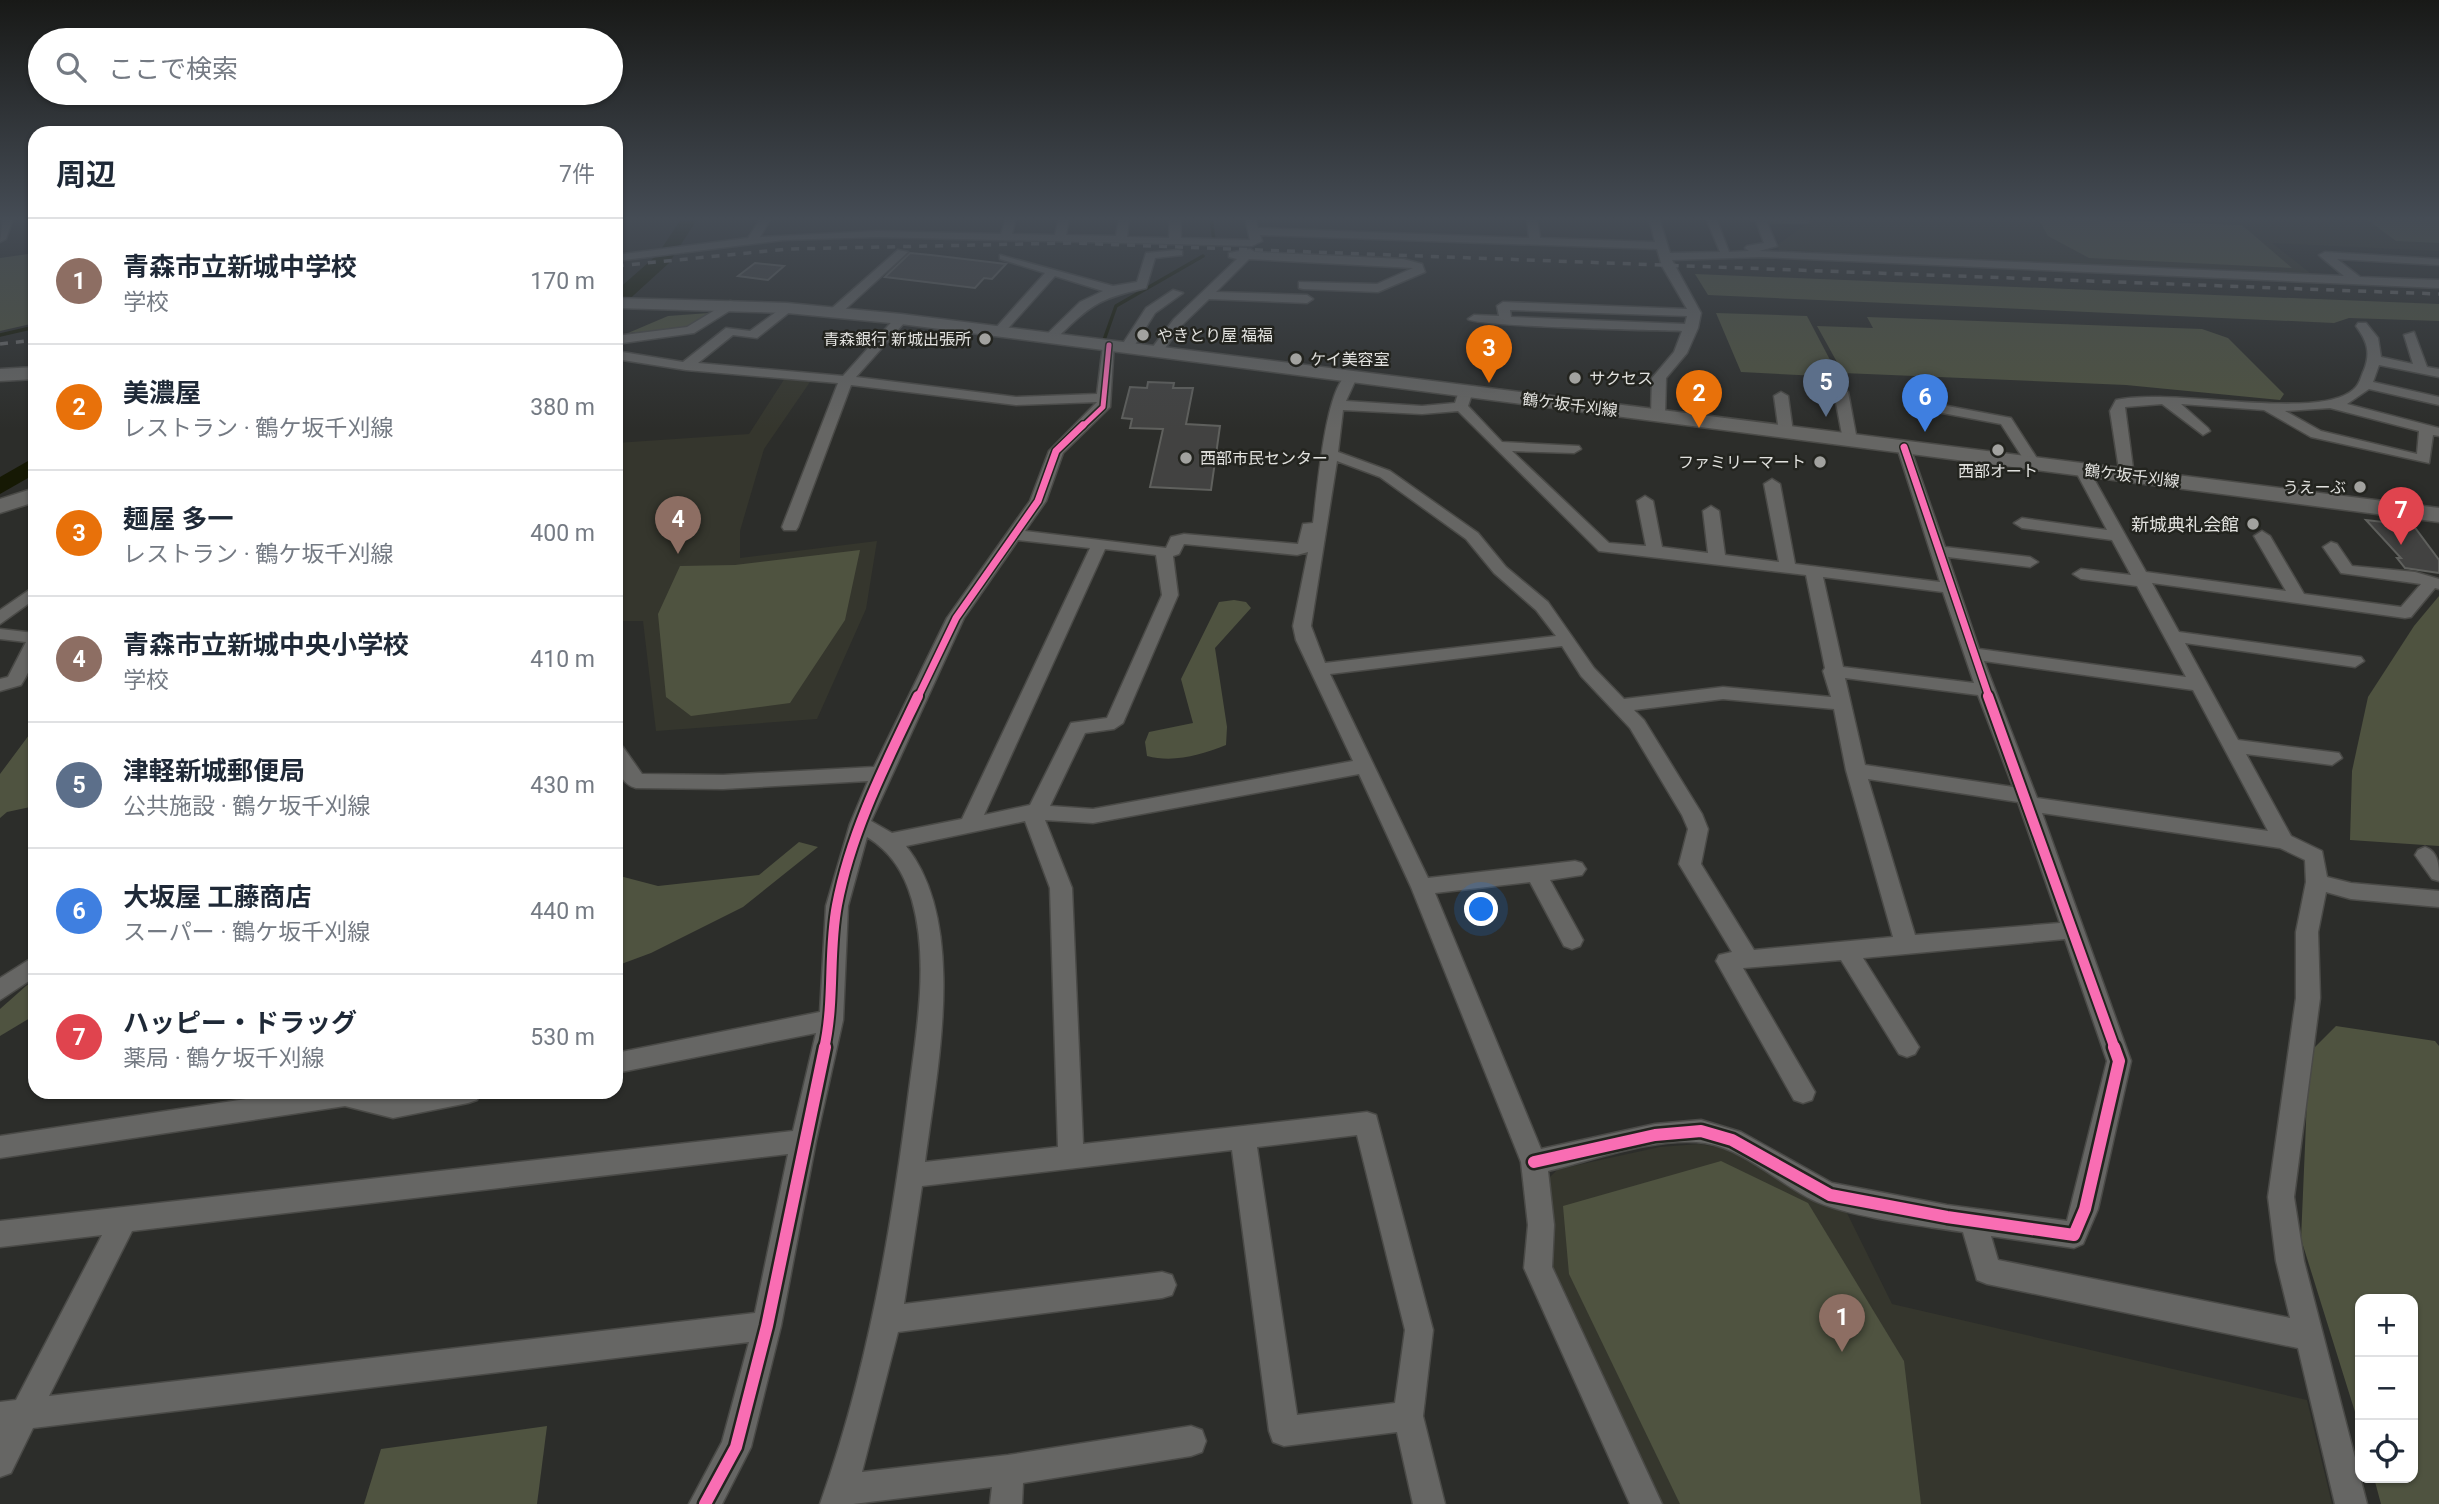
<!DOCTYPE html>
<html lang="ja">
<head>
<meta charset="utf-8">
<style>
  :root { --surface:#fff; --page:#f6f6f7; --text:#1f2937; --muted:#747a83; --line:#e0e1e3; --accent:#5a5f66 }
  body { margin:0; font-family:Roboto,"Noto Sans JP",sans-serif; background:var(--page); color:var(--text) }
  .controls { position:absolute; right:21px; bottom:21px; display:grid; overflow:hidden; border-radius:14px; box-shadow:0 2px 5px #0004 }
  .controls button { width:63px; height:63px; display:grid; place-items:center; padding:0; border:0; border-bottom:2px solid var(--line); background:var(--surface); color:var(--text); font:35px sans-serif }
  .you { position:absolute; left:1482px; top:910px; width:24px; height:24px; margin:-18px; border:5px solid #fff; border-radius:50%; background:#1a73e8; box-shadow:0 0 0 10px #1a73e833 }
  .badge { display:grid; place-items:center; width:46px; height:46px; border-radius:50%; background:var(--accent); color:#fff; font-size:23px; font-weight:700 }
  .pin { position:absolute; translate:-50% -58px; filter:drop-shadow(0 2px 4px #0008) }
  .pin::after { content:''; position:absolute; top:37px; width:24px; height:21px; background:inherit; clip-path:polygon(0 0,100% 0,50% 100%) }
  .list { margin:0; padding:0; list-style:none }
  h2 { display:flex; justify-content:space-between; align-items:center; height:91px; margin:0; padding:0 28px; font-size:30px }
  h2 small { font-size:23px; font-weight:400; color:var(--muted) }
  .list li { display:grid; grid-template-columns:46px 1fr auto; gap:21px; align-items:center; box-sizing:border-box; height:126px; padding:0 28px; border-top:2px solid var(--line) }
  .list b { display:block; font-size:26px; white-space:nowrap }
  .list p { margin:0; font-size:23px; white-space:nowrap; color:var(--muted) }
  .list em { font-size:23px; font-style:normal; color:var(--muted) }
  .icon { flex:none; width:38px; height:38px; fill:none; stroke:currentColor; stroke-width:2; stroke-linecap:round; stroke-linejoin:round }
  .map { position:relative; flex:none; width:2439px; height:1504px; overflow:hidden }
  .search { position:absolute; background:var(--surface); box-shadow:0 2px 5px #0004; left:28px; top:28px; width:595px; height:77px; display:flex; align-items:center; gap:18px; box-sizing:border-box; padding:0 24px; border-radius:38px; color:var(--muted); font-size:26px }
  .panel { position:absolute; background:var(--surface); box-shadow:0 2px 5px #0004; left:28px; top:126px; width:595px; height:973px; border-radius:21px }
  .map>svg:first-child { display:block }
  .built { fill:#35362d }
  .green { fill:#4f5340 }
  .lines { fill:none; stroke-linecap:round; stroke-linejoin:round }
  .stream { stroke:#161904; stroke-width:3.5 }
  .river { fill:#161904; fill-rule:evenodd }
  .building { fill:#424241; stroke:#5f605d; stroke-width:2 }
  .street-casing { stroke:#4a4a47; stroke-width:3 }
  .secondary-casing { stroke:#4a4a47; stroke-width:3 }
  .street { fill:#666664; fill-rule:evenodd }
  .secondary { fill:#666664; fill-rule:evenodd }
  .rail { stroke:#676766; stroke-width:3.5; stroke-dasharray:8 8; stroke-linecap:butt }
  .cycleway-far3-casing { stroke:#23241f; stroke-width:8 }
  .cycleway-far2-casing { stroke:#23241f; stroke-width:10 }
  .cycleway-far1-casing { stroke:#23241f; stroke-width:14 }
  .cycleway-casing { stroke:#23241f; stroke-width:17 }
  .cycleway-far3 { stroke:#f96db3; stroke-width:5 }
  .cycleway-far2 { stroke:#f96db3; stroke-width:7 }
  .cycleway-far1 { stroke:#f96db3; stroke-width:10 }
  .cycleway { stroke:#f96db3; stroke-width:12 }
  .poi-dot { fill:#a2a29f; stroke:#23241f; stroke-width:2.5 }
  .labels { text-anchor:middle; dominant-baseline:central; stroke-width:5; stroke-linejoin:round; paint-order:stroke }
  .far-poi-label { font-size:16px; fill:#e1e1de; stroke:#23241f; text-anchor:start }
  .far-street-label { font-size:16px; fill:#e1e1de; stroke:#23241f }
  .poi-label { font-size:18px; fill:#e1e1de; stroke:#23241f; text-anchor:end }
</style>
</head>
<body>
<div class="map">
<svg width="2439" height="1504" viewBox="0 0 2439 1504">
  <rect width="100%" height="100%" fill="#2c2d2a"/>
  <g class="built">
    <polygon points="1815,218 2439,218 2439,251 2272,243 2309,272 2310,277 2266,271 1818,255 1814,251 1779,250 1777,245"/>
    <polygon points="785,378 810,382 764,449 740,531 740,558 877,541 866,609 817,719 656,731 643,621 616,621 616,443 749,434"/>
    <polygon points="1699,1144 1727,1149 1844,1207 1892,1304 2307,1400 2332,1504 1658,1504 1553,1287 1547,1180 1557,1170 1591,1162 1660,1147"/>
  </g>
  <g class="green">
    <polygon points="2038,218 2242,225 2292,268 2089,258 2048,236"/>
    <polygon points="2365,218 2439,218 2439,243 2396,241"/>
    <polygon points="35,253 35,323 0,331 0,258"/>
    <polygon points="1695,274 2439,304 2439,321 2349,318 2334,323 1708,295"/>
    <polygon points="709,313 684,328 628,333 668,316"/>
    <polygon points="1716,313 1807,316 1839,377 1741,372"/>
    <polygon points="1867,317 2202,329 2228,338 2284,394 2280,400 2126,385 1843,373 1817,326 1873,328"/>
    <polygon points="860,550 845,620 790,703 691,716 666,697 658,614 680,566 735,565"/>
    <polygon points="2439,596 2439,846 2350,840 2352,771 2368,697 2414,626"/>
    <path d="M 1234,600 L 1246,602 L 1251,608 L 1215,648 L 1227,727 L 1226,745 C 1201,755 1174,763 1147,756 L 1145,742 L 1149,732 L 1193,723 L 1181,679 L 1219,602 Z"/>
    <polygon points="35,727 35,806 7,812 0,818 0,774"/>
    <polygon points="799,842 818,847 743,907 651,953 616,966 616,875 658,886 759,875"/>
    <polygon points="35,978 35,1015 0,1036 0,1009"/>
    <polygon points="2336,1026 2435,1041 2439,1046 2439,1504 2381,1504 2374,1478 2413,1478 2413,1299 2360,1299 2360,1428 2301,1239 2309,1053"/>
    <polygon points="1721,1161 1808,1203 1904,1361 1921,1504 1680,1504 1569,1274 1563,1206"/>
    <polygon points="547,1426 537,1504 364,1504 381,1449"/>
  </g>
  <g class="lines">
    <g class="stream">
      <polyline points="1211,218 1214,241"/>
      <polyline points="0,335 35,327"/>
      <polyline points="1104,340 1116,306 1203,256"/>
    </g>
    <g class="river">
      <polygon points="682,218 698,218 669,263 623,305 616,307 616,291 657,255"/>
      <polygon points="35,457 35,474 0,494 0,477"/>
    </g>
  </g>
  <g class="building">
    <polygon points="910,253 931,255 1006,264 992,279 984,278 975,288 885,277"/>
    <polygon points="755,263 784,266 768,280 738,276"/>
    <polygon points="1148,382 1174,383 1173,388 1193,388 1186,424 1220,426 1211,490 1150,487 1163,429 1130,428 1132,419 1122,418 1130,387 1147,388"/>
    <polygon points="2388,518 2410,521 2439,560 2439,573 2405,568 2397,558 2401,558 2366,520 2392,523"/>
  </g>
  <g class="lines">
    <defs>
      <g id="street">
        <polygon points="3,218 13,218 6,239 0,242"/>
        <path d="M 761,218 L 771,218 L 760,237 L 877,231 L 1001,234 L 1006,218 L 1016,218 L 1012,234 L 1055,235 L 1059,218 L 1069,218 L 1066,235 L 1116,236 L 1119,218 L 1129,218 L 1127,237 L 1169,238 L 1170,218 L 1180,218 L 1181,238 L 1250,240 L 1245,218 L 1255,218 L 1258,228 L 1529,238 L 1527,218 L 1537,218 L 1540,238 L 1655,242 L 1649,218 L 1659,218 L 1670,253 L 1720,252 L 1706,218 L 1716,218 L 1729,252 L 1749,251 L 1745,248 L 1747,246 L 1764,243 L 1756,221 L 1746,218 L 1809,218 L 1809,222 L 1805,223 L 1767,222 L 1777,246 L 1759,251 L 2344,276 L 2321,257 L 2319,255 L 2325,252 L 2439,259 L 2439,265 L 2337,259 L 2360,277 L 2439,280 L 2439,288 L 1761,257 L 1672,260 L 1701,313 L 1698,328 L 1687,353 L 1666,378 L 1665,416 L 1658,420 L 1651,416 L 1652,378 L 1674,352 L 1682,331 C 1654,330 1478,327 1468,319 L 1474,315 L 1499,316 L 1497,306 L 1503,302 L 1687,309 L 1662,266 L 1657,249 L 1260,235 L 1262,241 L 1252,246 L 877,237 L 783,240 L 616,261 L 616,255 L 748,238 ZM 1510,310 L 1687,316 L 1685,324 L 1511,317 Z"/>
        <polygon points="1250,249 1255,252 1403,259 1422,264 1425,272 1378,292 1303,289 1299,288 1299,282 1377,284 1413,268 1249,259 1216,292 1307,295 1313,299 1307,303 1209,299 1182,325 1160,355 1150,355 1149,352 1174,319 1237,259 1229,257 1229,253"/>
        <polygon points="898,250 908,252 839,315 831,315 831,309"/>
        <path d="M 1178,250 L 1182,251 L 1182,255 L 1155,258 L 1146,288 C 1096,299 1090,306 1054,341 L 1043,338 L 1080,302 L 1103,291 L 1055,276 L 1003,334 L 993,331 L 1045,273 L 1000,259 L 1000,255 L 1113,286 L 1137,282 L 1146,253 Z"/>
        <polygon points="1173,290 1183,293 1155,313 1131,351 1121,351 1120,348 1146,308"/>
        <polygon points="730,301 734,302 734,308 694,333 616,344 616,336 687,327"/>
        <path d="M 787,304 L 793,308 L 791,311 L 757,338 L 733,335 L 698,363 L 843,376 L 897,316 L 905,316 L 905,322 L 856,377 L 1016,397 L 1097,394 L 1103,345 L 1114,342 L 1110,407 L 1063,453 L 1046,501 L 1025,531 L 1166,548 L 1171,537 L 1184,534 L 1298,544 L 1303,524 L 1313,523 C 1317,497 1325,381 1350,373 L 1357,377 L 1346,401 L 1422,406 L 1455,403 L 1459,391 L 1466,387 L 1473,391 L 1468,406 L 1502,442 L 1579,446 L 1581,449 L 1574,453 L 1512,451 L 1609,543 L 1646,546 L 1637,501 L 1645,496 L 1653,501 L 1662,547 L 1708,553 L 1703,511 L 1711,506 L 1719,511 L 1725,555 L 1779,562 L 1764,484 L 1772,479 L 1780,484 L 1795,564 L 1940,582 L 1897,447 L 1899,444 L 1909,444 L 1945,547 L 2030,557 L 2038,562 L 2030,567 L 1948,557 L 1979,649 L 2186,677 L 2137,586 L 2081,579 L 2073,574 L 2081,569 L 2131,575 L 2112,540 L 2022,528 L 2014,523 L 2022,518 L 2107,530 L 2075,470 L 2082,466 L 2089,470 L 2146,572 L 2286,591 L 2254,536 L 2262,531 L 2270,536 L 2304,594 L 2401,607 L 2421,584 L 2341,573 L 2323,547 L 2331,542 L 2337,544 L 2352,566 L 2415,572 L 2439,579 L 2439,589 L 2435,588 L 2411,617 L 2405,618 L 2152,583 L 2179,632 L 2361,657 L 2364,661 L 2355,667 L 2185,643 L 2238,740 L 2339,753 L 2342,758 L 2332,765 L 2246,754 L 2291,836 L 2322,851 L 2327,877 L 2351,883 L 2439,891 L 2439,907 L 2351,899 L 2326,892 L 2318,932 L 2320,998 L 2294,1197 L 2304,1261 L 2367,1504 L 2335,1504 L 2298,1348 L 1987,1284 L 1977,1280 L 1963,1232 C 1924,1226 1851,1217 1817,1202 C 1780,1185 1745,1149 1705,1143 C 1658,1136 1594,1160 1548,1171 L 1554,1225 L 1552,1267 L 1662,1504 L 1630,1504 L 1524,1268 L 1528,1225 L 1521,1162 L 1411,887 L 1359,774 L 1093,823 L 1045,820 L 1072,888 L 1083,1144 L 1367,1112 L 1376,1115 L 1433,1330 L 1423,1416 L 1445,1504 L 1413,1504 L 1397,1432 L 1284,1446 L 1273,1442 L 1269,1431 L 1232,1150 L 922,1186 L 904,1304 L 1162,1272 L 1172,1275 L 1176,1285 L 1172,1295 L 1162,1298 L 898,1332 L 862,1472 L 1008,1455 L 1191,1426 L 1202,1430 L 1206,1441 L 1202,1452 L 1191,1456 L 1023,1483 L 1022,1504 L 990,1504 L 992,1487 L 853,1504 L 820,1504 C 868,1369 891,1232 909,1090 C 917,1029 929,960 912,900 C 904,872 891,852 867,837 L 848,906 L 843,1020 L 816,1141 L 781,1326 L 751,1447 L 722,1504 L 689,1504 L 722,1442 L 749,1342 L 33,1428 L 11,1473 L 0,1477 L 0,1402 L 16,1400 L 102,1235 L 0,1247 L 0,1221 L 793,1131 L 816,1033 L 616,1073 L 616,1053 L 820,1012 L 826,906 L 850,824 L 868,781 L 723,789 L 636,788 C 617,783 616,762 616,745 L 623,747 L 642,774 L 723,775 L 874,767 L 947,618 L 1030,501 L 1049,451 L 1097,402 L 1016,405 L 851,385 L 798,527 L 796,530 L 784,530 L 782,527 L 838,383 L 686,370 L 616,359 L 616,351 L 683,362 L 726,328 L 750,331 ZM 1343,410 L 1422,414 L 1458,411 L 1599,551 L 1806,575 L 1825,668 L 1823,671 L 1831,697 L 1723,687 L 1624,699 L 1594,668 L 1548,602 L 1506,567 L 1478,533 L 1390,471 L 1338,452 ZM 1337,461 L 1380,477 L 1466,539 L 1494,573 L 1536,610 L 1556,636 L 1325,663 L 1311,626 ZM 1018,540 L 1090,548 L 962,819 L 892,833 L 871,821 L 964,618 ZM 1184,544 L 1297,555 L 1308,552 L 1293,626 L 1296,640 L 1353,761 L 1093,809 L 1050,806 L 1085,733 L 1114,729 L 1123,723 L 1178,595 L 1173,556 L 1179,554 ZM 1105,549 L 1156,555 L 1162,595 L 1107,718 L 1071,723 L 1030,805 L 984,815 ZM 1823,577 L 1943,592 L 1974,683 L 1843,667 ZM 1562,646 L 1581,676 L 1630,728 L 1682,815 L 1688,829 L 1679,864 L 1732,952 L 1719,955 L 1716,961 L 1794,1100 L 1803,1103 L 1812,1100 L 1815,1092 L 1743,968 L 1841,960 L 1899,1054 L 1907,1057 L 1915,1054 L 1919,1047 L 1863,958 L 2065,939 L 2107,1061 L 2067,1221 L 1947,1205 L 1832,1183 L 1741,1132 L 1701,1120 L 1655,1124 L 1541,1149 L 1435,893 L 1530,882 L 1564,946 L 1572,949 L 1580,946 L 1583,940 L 1550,880 L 1582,875 L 1586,869 L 1582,863 L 1575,861 L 1428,878 L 1330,674 ZM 1984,661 L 2193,690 L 2268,831 L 2037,798 ZM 1845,678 L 1978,695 L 2013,787 L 1865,765 ZM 1723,699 L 1834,709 L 1846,770 L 1893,937 L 1754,950 L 1701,864 L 1708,829 L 1702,814 L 1644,720 L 1634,710 ZM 1868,779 L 2018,802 L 2060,923 L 1915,935 ZM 2042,813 L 2280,848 L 2305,860 L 2306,882 L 2296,932 L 2296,998 L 2268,1197 L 2276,1261 L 2290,1318 L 1998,1260 L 1991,1236 L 2074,1248 L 2083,1244 L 2098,1209 L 2131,1061 ZM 1025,821 L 1050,888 L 1058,1147 L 925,1162 C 937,1069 968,924 906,846 ZM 1357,1135 L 1405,1330 L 1395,1403 L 1297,1415 L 1257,1147 ZM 788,1154 L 755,1313 L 49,1396 L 132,1231 Z"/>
        <path d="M 2358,323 L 2366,323 L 2378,338 L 2381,357 L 2413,364 L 2404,335 L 2414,332 L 2427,367 L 2439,369 L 2439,377 L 2379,365 L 2373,382 L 2439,397 L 2439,405 L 2369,389 L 2347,404 L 2439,428 L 2439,436 L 2433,435 L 2429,463 L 2311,437 L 2264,410 L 2181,404 L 2208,428 L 2210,431 L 2203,435 L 2162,404 L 2125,407 L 2134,476 L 2127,480 L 2120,476 L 2110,411 L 2116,400 C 2173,387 2319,422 2354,389 C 2360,384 2361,376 2364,370 C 2371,352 2367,341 2356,326 ZM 2330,408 L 2419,431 L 2417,454 L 2321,431 L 2285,411 Z"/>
        <polygon points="1841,388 1848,392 1857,440 1850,444 1843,440 1834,392"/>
        <polygon points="1781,392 1788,396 1793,432 1786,436 1779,432 1774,396"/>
        <polygon points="1910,399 2011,418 2040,463 2038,466 2028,466 2001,424 1905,406 1905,400"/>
        <polygon points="35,586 35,599 0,624 0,610"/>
        <path d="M 0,629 L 35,633 C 35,654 33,667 21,685 L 0,691 L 0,679 L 8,677 L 26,642 L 0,639 Z"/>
        <path d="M 2425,847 C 2439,852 2439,866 2439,881 L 2432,879 L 2415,855 L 2418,850 Z"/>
        <polygon points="35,956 35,977 0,1000 0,978"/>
        <polygon points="293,1092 376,1092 393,1096 414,1092 480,1092 477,1100 468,1103 393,1118 345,1106 0,1158 0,1136"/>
      </g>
      <g id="secondary">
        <polygon points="616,298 787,303 901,314 2439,508 2439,522 901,324 787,313 616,308"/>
        <polygon points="35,367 35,379 0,381 0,369"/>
        <polygon points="35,488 35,502 0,513 0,499"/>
      </g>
    </defs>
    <use href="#street" class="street-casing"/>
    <use href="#secondary" class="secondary-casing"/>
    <use href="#street" class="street"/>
    <use href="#secondary" class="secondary"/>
    <g class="rail">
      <polyline points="616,266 788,249 1072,243 2439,294"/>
      <polyline points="0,344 35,340"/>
    </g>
    <defs>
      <polyline id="cycleway-far3" points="1082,427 1103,407 1109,345"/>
      <g id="cycleway-far2">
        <polyline points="1904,447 1989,697"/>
        <polyline points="918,697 956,618 1038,501 1056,451 1083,425"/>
      </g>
      <g id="cycleway-far1">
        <polyline points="1988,696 2115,1049"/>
        <path d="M 824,1049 C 835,1001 828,952 837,905 C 851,831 886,763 918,696"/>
      </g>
      <g id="cycleway">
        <polyline points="1534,1162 1655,1135 1701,1131 1732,1140 1830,1195 1947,1217 2074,1235 2085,1209 2119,1061 2114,1047"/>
        <polyline points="705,1504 736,1447 767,1326 825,1047"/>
      </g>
    </defs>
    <use href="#cycleway-far3" class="cycleway-far3-casing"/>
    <use href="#cycleway-far2" class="cycleway-far2-casing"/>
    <use href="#cycleway-far1" class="cycleway-far1-casing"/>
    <use href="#cycleway" class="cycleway-casing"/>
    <use href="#cycleway-far3" class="cycleway-far3"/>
    <use href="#cycleway-far2" class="cycleway-far2"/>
    <use href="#cycleway-far1" class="cycleway-far1"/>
    <use href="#cycleway" class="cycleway"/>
  </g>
  <linearGradient id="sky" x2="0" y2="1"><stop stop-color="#181917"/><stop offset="0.51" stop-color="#454c55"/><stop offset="1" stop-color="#454c55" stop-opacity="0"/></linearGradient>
  <rect width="2439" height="429" fill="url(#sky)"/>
  <g class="poi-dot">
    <circle cx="1143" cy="335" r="7"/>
    <circle cx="985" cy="339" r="7"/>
    <circle cx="1296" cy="359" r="7"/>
    <circle cx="1575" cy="378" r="7"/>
    <circle cx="1998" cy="450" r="7"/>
    <circle cx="1186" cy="458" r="7"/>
    <circle cx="1820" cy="462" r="7"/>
    <circle cx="2360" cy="487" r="7"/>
    <circle cx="2253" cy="524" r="7"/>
  </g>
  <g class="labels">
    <g class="far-poi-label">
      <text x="1157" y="335">やきとり屋 福福</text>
      <text x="971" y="339" text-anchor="end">青森銀行 新城出張所</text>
      <text x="1310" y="359">ケイ美容室</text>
      <text x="1589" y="378">サクセス</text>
      <text x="1200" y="458">西部市民センター</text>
      <text x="1806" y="462" text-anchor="end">ファミリーマート</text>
      <text x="1998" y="471" text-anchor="middle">西部オート</text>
      <text x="2346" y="487" text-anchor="end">うえーぶ</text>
    </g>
    <g class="far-street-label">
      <text transform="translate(1570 405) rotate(7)">鶴ケ坂千刈線</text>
      <text transform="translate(2132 476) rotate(7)">鶴ケ坂千刈線</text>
    </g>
    <g class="poi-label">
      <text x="2239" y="524">新城典礼会館</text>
    </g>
  </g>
</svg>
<div class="controls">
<button>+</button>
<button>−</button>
<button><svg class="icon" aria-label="locate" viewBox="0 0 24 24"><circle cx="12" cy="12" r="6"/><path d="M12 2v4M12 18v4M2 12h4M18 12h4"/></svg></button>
</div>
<div class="you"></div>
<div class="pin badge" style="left:1842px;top:1352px;background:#8d6e63">1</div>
<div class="pin badge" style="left:1699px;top:428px;background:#e8710a">2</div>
<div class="pin badge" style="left:1489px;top:383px;background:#e8710a">3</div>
<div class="pin badge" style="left:678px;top:554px;background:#8d6e63">4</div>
<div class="pin badge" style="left:1826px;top:417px;background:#5c6f8a">5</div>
<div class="pin badge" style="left:1925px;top:432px;background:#3f7fe0">6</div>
<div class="pin badge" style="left:2401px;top:545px;background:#e0444e">7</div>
<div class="search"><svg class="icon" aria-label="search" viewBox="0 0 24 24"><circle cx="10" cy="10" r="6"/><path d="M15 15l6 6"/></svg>ここで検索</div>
<section class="panel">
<h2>周辺<small>7件</small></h2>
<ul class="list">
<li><span class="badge" style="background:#8d6e63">1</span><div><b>青森市立新城中学校</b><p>学校</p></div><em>170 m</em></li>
<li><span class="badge" style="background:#e8710a">2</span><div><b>美濃屋</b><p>レストラン · 鶴ケ坂千刈線</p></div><em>380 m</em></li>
<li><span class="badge" style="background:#e8710a">3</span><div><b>麺屋 多一</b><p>レストラン · 鶴ケ坂千刈線</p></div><em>400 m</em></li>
<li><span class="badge" style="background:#8d6e63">4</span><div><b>青森市立新城中央小学校</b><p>学校</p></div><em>410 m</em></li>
<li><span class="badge" style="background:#5c6f8a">5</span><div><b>津軽新城郵便局</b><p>公共施設 · 鶴ケ坂千刈線</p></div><em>430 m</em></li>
<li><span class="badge" style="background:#3f7fe0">6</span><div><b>大坂屋 工藤商店</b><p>スーパー · 鶴ケ坂千刈線</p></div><em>440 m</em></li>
<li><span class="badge" style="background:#e0444e">7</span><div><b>ハッピー・ドラッグ</b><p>薬局 · 鶴ケ坂千刈線</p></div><em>530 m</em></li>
</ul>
</section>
</div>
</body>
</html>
